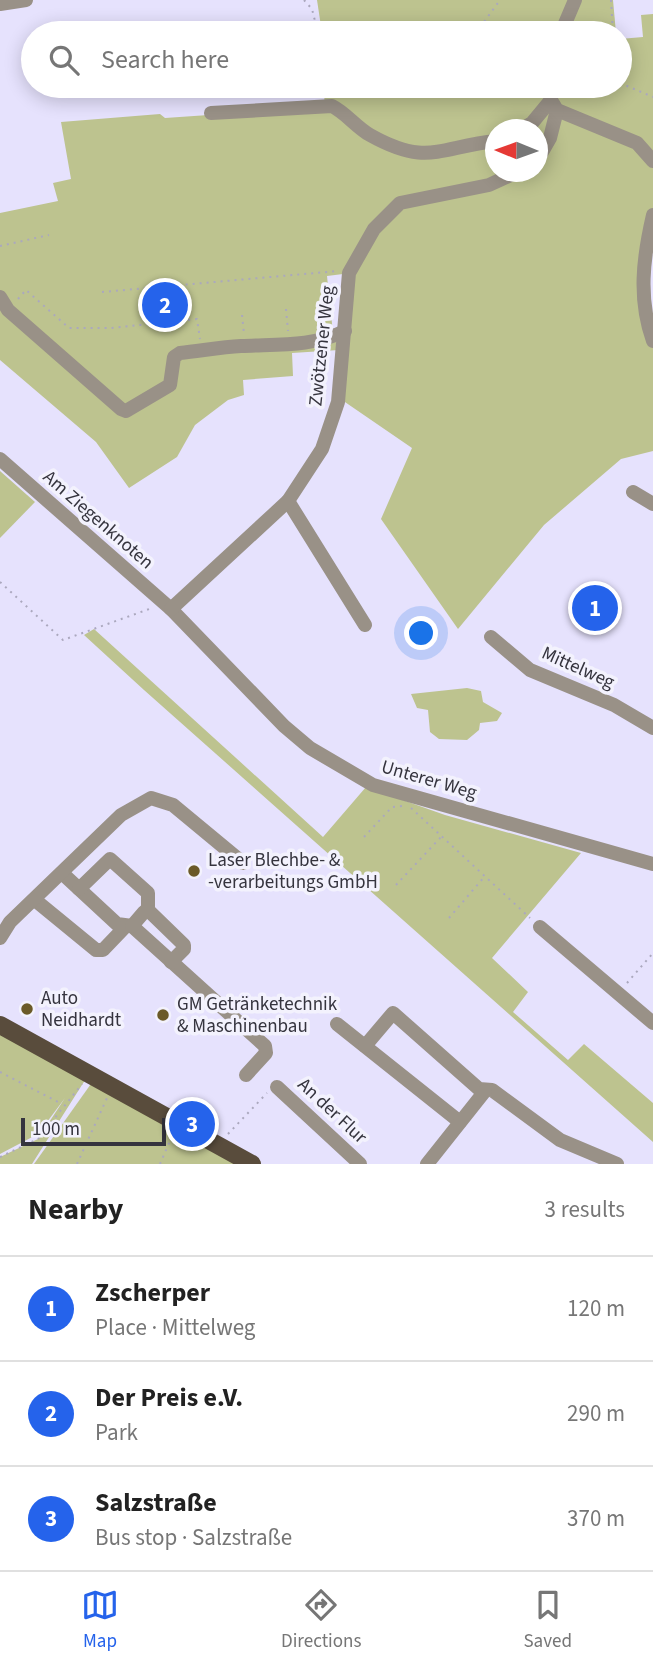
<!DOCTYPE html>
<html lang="en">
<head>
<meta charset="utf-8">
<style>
  :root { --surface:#fff; --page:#f6f6f6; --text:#222; --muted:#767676; --line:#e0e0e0; --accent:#2563eb }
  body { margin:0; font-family:"Source Sans 3",sans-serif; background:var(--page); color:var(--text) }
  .compass { position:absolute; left:485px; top:119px; width:63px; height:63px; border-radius:50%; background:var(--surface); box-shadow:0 4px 18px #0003; rotate:271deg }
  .scale { position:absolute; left:21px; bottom:18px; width:145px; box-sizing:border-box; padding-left:7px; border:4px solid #35343e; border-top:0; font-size:19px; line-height:24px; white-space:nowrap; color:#35343e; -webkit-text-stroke:5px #f3f2fd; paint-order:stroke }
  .you { position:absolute; left:422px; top:634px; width:24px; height:24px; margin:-18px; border:5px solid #fff; border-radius:50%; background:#1a73e8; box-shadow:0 0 0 10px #1a73e833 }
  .badge { display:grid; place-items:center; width:46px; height:46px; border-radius:50%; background:var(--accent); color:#fff; font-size:23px; font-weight:700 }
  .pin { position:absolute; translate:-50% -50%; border:4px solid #fff; box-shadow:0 2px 7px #0006 }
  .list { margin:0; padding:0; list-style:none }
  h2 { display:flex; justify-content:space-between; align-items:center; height:91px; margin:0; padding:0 28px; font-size:30px }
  h2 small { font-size:23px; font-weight:400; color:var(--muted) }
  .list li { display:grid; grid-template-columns:46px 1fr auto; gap:21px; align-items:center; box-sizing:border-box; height:105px; padding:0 28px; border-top:2px solid var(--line) }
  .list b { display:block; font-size:26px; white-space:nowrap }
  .list p { margin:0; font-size:23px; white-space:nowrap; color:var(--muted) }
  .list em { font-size:23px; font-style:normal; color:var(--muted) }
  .icon { flex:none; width:38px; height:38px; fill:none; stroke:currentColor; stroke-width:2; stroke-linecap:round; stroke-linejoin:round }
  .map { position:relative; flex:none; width:653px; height:1164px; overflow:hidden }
  .search { position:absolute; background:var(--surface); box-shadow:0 4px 18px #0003; left:21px; right:21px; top:21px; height:77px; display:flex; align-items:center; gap:18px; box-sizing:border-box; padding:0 24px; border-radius:38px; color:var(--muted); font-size:26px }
  .sheet { height:406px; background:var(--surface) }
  nav { display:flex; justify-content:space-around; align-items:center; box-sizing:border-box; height:98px; border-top:2px solid var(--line); background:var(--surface); font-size:19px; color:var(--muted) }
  nav a { display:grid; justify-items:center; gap:4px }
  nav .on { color:var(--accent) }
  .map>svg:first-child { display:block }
  .green { fill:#bdc38f; fill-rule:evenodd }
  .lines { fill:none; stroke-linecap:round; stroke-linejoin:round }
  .path { stroke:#aba8be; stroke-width:2; stroke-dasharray:2 5; stroke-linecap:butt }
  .minor { stroke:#999187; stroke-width:14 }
  .major { stroke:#594c3c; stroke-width:18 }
  .poi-dot { fill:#6b5a28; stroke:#f3f2fd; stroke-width:2.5 }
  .labels { text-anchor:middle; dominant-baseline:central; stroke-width:7; stroke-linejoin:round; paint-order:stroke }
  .street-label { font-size:19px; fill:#35343e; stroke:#f3f2fd }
  .poi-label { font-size:19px; fill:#35343e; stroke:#f3f2fd; text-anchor:start }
</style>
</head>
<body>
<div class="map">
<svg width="653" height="1164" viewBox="0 0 653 1164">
  <rect width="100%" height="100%" fill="#e6e2fd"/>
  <g class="green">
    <polygon points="317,0 613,0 616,33 322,33"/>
    <path d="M 653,14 L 653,215 L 642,261 L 653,341 L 653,451 L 621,459 L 544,525 L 458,629 L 381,519 L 412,448 L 342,400 L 343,274 L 327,276 L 333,333 L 339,350 L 292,353 L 293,376 L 243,380 L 244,395 L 228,400 L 195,425 L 177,457 L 129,488 L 96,442 L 0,360 L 0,213 L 58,201 L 53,183 L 71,179 L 61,122 L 160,114 L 165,118 L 324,107 L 325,86 L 620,86 L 620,39 L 643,37 L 641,15 ZM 496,130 L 538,130 L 538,172 L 496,172 Z"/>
    <polygon points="0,471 35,502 0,538"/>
    <polygon points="94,629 323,837 366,787 445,815 581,853 492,958 528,992 513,1012 568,1060 584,1044 653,1103 653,1142 144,690 84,635"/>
    <polygon points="467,688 481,691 483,702 502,713 497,721 480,723 479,730 467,740 439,739 430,732 428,710 417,708 411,694"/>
    <polygon points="0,1034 87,1077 32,1164 0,1164 0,1157 38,1139 65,1098 38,1134 0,1154"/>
    <polygon points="93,1081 238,1164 34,1164"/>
  </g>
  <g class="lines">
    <g class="path">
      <polyline points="304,0 312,9 318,33"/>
      <polyline points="611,0 613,33"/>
      <polyline points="476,33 500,0"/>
      <polyline points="620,83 653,97"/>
      <polyline points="331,86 334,95"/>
      <polyline points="0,246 49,235"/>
      <polyline points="102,292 338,271"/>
      <polyline points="18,299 26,290 69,328 111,328 197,319 200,339"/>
      <polyline points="286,309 288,331"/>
      <polyline points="242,315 244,334"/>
      <polyline points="0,582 63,640 152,608"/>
      <polyline points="411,808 530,918"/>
      <polyline points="364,837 392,807 402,806"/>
      <polyline points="396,885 441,837"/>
      <polyline points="449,918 485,876"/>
      <polyline points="627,983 653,953"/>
      <polyline points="0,1072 58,1102"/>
      <polyline points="228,1134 267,1093"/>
      <polyline points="0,1157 38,1139 82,1084"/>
      <polyline points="77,1164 107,1098"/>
      <polyline points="160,1164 172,1136"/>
    </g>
    <g class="minor">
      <polyline points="0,4 26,0"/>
      <polyline points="561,33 575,0"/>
      <polyline points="549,86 551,100 557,110 637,143 653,161"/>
      <path d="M 211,113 L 332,106 C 346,113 356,127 370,135 C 427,167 439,147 496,141"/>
      <polyline points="521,130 532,123 551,100"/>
      <polyline points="538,159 550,138 557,110"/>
      <path d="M 653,215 C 643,258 638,299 653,341"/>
      <path d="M 0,297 L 8,310 L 121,409 L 126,411 L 170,385 L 174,357 L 180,353 C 200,351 221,347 241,346 C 277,344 312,347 345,331"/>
      <polyline points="0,459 171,609 284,726 310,748 373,785 653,864"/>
      <polyline points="633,492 653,504"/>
      <polyline points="288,501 365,625"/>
      <polyline points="171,609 288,501 322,449 338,402 349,273 374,229 400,203 489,185 517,172"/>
      <polyline points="491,637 530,670 614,705 653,728"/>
      <polyline points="63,874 117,924 132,926 265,1046 266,1053 246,1075"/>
      <polyline points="79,889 110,859 148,893 148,911"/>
      <polyline points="35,900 96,950 103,950 126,926"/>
      <polyline points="132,926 144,912 150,912 184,945 184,949 171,962"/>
      <polyline points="540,927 653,1023"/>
      <polyline points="0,938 10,922 121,815 151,798 173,805 243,863"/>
      <polyline points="337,1024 460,1122"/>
      <polyline points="365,1046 393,1013 479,1089 492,1090 560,1140 617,1164"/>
      <polyline points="277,1087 360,1164"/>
      <polyline points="427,1164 485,1091"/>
    </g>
    <polyline class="major" points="0,1025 252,1164"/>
  </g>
  <g class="poi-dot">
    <circle cx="194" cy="871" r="7"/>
    <circle cx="27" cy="1009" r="7"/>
    <circle cx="163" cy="1015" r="7"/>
  </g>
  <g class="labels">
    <g class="street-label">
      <text transform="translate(322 346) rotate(-84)">Zwötzener Weg</text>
      <text transform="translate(98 520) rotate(41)">Am Ziegenknoten</text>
      <text transform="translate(578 668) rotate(24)">Mittelweg</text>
      <text transform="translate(429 780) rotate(16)">Unterer Weg</text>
      <text transform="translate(332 1111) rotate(43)">An der Flur</text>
    </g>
    <g class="poi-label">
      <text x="208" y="860">Laser Blechbe- &amp;<tspan x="208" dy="22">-verarbeitungs GmbH</tspan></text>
      <text x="41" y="998">Auto<tspan x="41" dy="22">Neidhardt</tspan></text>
      <text x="177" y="1004">GM Getränketechnik<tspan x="177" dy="22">&amp; Maschinenbau</tspan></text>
    </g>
  </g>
</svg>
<svg class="compass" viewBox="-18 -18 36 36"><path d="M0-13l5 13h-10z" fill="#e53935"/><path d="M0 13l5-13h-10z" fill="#767676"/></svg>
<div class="scale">100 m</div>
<div class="you"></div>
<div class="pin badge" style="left:595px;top:608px">1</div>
<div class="pin badge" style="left:165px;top:305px">2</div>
<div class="pin badge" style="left:192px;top:1124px">3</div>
<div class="search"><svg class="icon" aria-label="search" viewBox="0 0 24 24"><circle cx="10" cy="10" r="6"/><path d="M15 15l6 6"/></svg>Search here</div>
</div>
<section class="sheet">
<h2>Nearby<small>3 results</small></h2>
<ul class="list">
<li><span class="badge">1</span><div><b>Zscherper</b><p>Place · Mittelweg</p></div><em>120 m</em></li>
<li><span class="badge">2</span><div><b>Der Preis e.V.</b><p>Park</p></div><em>290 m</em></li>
<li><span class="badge">3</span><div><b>Salzstraße</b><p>Bus stop · Salzstraße</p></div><em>370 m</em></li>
</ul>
</section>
<nav>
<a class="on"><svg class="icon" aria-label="map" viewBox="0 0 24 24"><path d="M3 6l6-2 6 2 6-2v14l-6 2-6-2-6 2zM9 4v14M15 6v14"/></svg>Map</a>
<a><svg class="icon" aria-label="directions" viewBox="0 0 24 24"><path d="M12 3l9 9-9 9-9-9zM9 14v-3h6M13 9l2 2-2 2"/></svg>Directions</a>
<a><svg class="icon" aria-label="saved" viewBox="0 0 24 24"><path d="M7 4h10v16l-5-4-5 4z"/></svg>Saved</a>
</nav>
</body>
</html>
